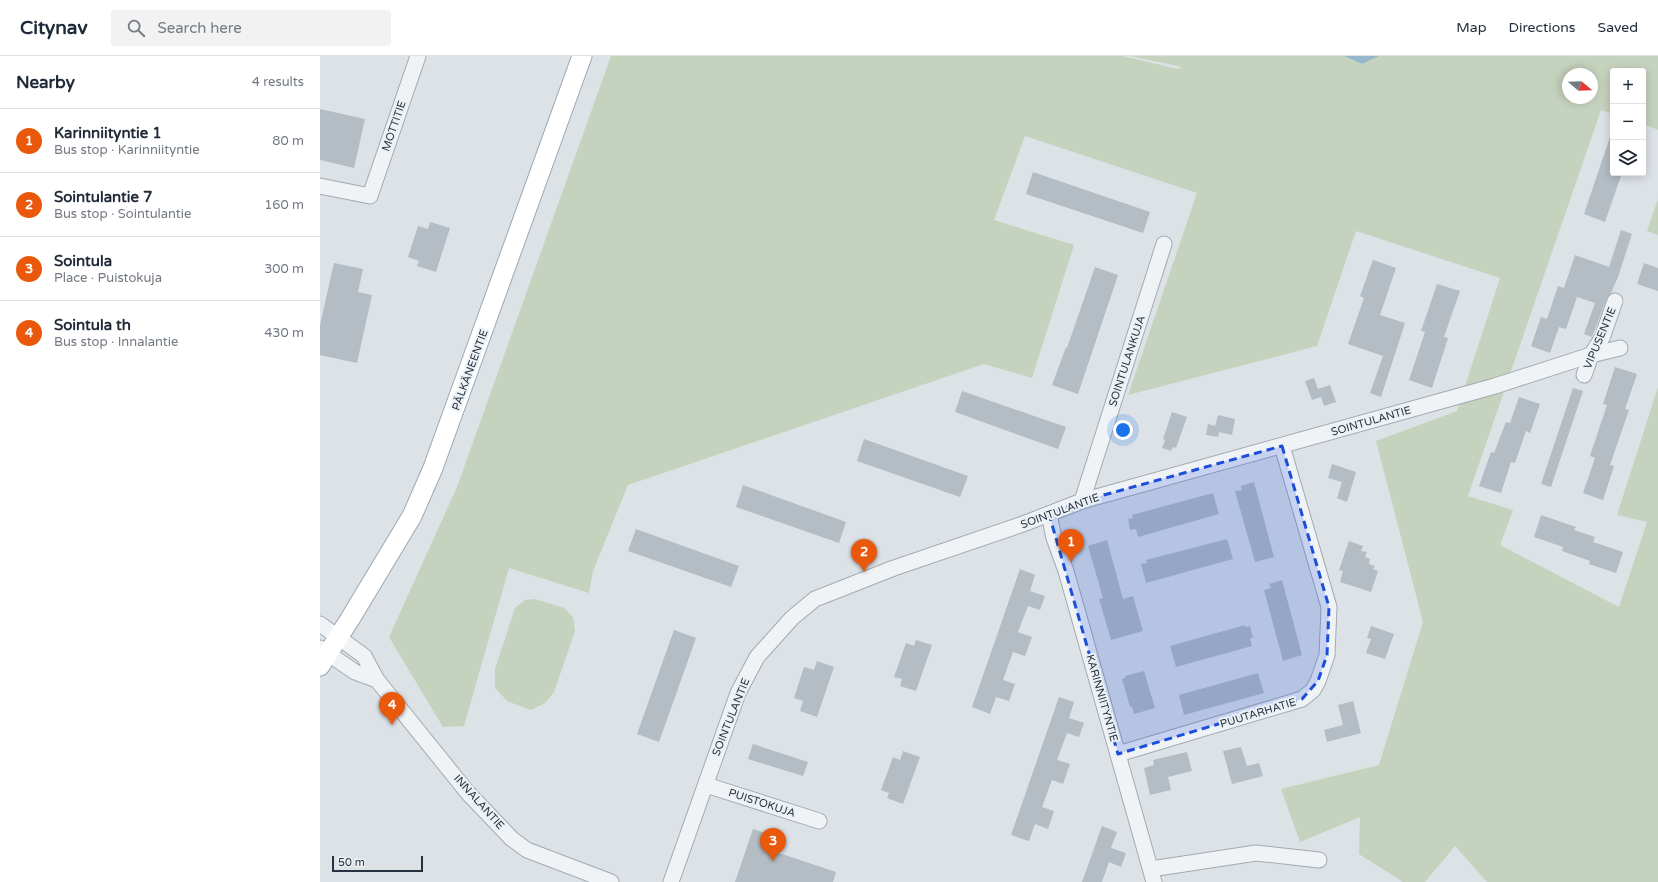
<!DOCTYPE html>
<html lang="en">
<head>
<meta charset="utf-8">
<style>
  :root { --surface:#fff; --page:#f2f2f3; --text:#1f2937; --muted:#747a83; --line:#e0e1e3; --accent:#ea580c }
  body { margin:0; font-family:"Varela Round",sans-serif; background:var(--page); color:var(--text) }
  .controls { position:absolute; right:12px; top:12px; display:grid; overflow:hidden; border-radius:4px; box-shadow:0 2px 10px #0003 }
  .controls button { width:36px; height:36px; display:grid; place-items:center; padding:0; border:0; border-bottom:1px solid var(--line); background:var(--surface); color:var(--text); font:20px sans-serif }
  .compass { position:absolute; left:1242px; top:12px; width:36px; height:36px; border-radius:50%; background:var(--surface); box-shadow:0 2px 10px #0003; rotate:109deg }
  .scale { position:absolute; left:12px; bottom:10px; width:91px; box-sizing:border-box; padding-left:4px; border:2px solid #26323f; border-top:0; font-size:11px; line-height:14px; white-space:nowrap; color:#26323f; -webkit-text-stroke:3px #ecf1f5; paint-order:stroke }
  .you { position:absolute; left:803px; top:374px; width:14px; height:14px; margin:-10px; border:3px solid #fff; border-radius:50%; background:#1a73e8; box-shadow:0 0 0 6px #1a73e833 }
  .badge { display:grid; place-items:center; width:26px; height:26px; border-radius:50%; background:var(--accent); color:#fff; font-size:13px; font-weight:700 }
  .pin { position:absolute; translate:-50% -33px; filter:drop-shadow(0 1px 2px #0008) }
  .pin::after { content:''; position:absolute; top:21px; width:14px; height:12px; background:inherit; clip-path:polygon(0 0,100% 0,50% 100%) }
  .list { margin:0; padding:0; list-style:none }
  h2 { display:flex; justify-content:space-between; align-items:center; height:52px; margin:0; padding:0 16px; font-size:17px }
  h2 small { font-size:13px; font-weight:400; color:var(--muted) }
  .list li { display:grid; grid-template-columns:26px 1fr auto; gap:12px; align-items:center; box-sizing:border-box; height:64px; padding:0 16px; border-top:1px solid var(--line) }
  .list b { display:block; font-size:15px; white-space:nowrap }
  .list p { margin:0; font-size:13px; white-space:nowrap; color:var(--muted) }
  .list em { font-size:13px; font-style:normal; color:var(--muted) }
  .icon { flex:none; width:22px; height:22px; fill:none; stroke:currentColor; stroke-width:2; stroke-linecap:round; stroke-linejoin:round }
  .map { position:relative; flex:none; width:1338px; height:826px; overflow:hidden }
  header { display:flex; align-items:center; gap:24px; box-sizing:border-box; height:56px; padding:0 20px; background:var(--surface); border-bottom:1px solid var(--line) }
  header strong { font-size:19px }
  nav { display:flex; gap:22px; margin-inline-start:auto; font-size:14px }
  .search { width:280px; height:36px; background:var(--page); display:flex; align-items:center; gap:10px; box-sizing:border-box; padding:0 14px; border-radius:4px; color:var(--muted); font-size:15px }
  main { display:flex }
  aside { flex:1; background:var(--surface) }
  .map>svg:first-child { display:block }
  .green { fill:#c5d2bd; fill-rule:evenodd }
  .water { fill:#96b6ca }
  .building { fill:#b4bcc4 }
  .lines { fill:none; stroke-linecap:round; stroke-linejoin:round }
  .minor-casing { stroke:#a2aab1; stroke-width:17 }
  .major-casing { stroke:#9ca8b4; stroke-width:21 }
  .minor { stroke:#f0f3f6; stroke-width:15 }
  .major { stroke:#fff; stroke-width:19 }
  .marked { fill:#1d4ed8; fill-opacity:0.2; stroke:#1d4ed8; stroke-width:3; stroke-dasharray:8 5; stroke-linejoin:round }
  .labels { text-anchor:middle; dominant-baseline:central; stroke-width:4; stroke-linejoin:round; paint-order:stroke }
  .street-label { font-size:11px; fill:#26323f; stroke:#ecf1f5 }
</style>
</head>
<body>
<header>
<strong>Citynav</strong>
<div class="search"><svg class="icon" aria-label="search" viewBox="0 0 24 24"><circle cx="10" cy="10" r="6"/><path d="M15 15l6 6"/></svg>Search here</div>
<nav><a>Map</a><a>Directions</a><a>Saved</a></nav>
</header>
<main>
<aside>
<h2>Nearby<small>4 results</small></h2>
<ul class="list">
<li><span class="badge">1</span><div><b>Karinniityntie 1</b><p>Bus stop · Karinniityntie</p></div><em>80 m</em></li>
<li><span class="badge">2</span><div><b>Sointulantie 7</b><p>Bus stop · Sointulantie</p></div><em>160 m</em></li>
<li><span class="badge">3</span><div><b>Sointula</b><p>Place · Puistokuja</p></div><em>300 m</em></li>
<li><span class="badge">4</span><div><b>Sointula th</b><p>Bus stop · Innalantie</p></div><em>430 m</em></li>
</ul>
</aside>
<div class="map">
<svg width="1338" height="826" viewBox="0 0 1338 826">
  <rect width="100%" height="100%" fill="#dde2e7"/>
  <g class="green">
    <path d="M 291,0 L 803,0 L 858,13 L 862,11 L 810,0 L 1024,0 L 1042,8 L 1059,0 L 1338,0 L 1338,74 L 1323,68 L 1323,15 L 1293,15 L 1293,58 L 1281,54 L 1148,440 L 1193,454 L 1180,489 L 1299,551 L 1327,466 L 1297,459 L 1338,331 L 1338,826 L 1167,826 L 1135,790 L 1105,826 L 1083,826 L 1039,798 L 1040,761 L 980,786 L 961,733 L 1059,709 L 1103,566 L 1056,385 L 1137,355 L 1180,222 L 1036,175 L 997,290 L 808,339 L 877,137 L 705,80 L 674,164 L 754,189 L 712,322 L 664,308 L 308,429 L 273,515 L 269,537 L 189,512 L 144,670 L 123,671 L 69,581 L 137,431 ZM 1248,18 L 1272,18 L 1272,42 L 1248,42 Z"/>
    <polygon points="1338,143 1338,179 1327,175"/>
    <polygon points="215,543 244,552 253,561 255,575 234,636 225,647 211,654 187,645 175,632 175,613 195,552 205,544"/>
  </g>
  <polygon class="water" points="1024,0 1059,0 1042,8"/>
  <g class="building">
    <polygon points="0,53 45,63 34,112 0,104"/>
    <polygon points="1291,78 1293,78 1293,117 1302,117 1285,166 1264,158"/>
    <polygon points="713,116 830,156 823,177 706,138"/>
    <polygon points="110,166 130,172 116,216 97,210 99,205 88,201 98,170 108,173"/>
    <polygon points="1301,174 1312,178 1298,221 1291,237 1287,242 1272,281 1264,278 1275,247 1257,241 1246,273 1239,271 1230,297 1211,290 1221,261 1227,263 1238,230 1244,232 1255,199 1289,211"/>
    <polygon points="1053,204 1076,212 1060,259 1085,267 1061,341 1050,337 1063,300 1028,288 1044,242 1040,240"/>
    <polygon points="14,207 43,213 38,236 52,239 37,307 0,299 0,269"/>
    <polygon points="1324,207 1338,212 1338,235 1317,228"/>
    <polygon points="775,211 798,219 758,338 732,329 746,291 747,292"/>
    <polygon points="1117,228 1140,235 1124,281 1128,282 1112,332 1089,324 1105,276 1101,275"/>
    <polygon points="1295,311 1317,318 1305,353 1309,354 1290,409 1294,410 1283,444 1263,437 1275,402 1270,400 1287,349 1283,348"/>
    <polygon points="994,322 998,333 1010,329 1016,346 1004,350 1001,341 992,344 985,325"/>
    <polygon points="1253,332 1263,335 1231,431 1221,428"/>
    <polygon points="642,335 746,371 738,393 635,356"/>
    <polygon points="1199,341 1220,348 1210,377 1206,375 1195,407 1191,406 1181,437 1159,430 1171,396 1174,397 1186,366 1190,367"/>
    <polygon points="852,356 867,361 856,392 853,391 851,395 842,392 845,384 843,383"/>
    <polygon points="898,359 915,363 912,379 899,376 898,381 886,379 888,368 895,370"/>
    <polygon points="544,383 648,420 640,441 537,405"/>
    <polygon points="1012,408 1036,416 1027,446 1017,442 1022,426 1008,422"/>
    <polygon points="934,426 954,501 935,506 915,435 922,434 921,430"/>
    <polygon points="423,429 526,466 519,487 416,451"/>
    <polygon points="893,437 899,458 818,481 816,473 810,474 808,463 813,462 812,459"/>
    <polygon points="1221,459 1256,471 1254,474 1275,481 1273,486 1303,496 1296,517 1269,508 1270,505 1242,495 1243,491 1214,481"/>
    <polygon points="316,473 419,510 411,531 308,495"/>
    <polygon points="907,483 913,503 826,527 821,508 827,507 826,504"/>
    <polygon points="787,484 803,543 813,540 823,575 791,584 779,543 783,542 768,490"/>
    <polygon points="1029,485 1043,490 1041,495 1047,496 1045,501 1050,503 1049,508 1055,510 1053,513 1058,515 1051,536 1020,526 1023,515 1019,514"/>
    <polygon points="700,513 715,519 710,535 725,540 720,554 708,550 698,576 712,581 705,600 693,596 683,624 695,628 689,645 676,641 670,658 652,651"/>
    <polygon points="962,524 982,599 963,605 944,534 951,532 949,528"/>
    <polygon points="925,569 925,571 930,570 933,582 930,582 932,590 856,611 850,590"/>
    <polygon points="1051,570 1074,578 1065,603 1046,597 1051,583 1047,582"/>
    <polygon points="354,574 376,582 339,686 317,678"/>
    <polygon points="596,584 612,589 596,635 580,630 582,623 574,621 586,587 594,590"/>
    <polygon points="497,605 514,611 497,661 480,655 483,645 474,642 484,611 494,614"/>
    <polygon points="824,615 835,652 814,658 812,651 810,651 802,623 805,622 805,620"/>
    <polygon points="938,617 944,637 864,659 859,639"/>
    <polygon points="739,641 754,646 749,662 764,667 759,681 747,677 737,704 750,708 743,728 732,724 722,751 734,755 728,773 715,768 709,785 691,779"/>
    <polygon points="1033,645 1041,677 1007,686 1004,674 1023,669 1018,649"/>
    <polygon points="433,688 488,706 483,720 428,703"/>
    <polygon points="921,691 927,710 939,707 943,720 912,728 903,695"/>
    <polygon points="583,695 600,701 583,748 567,742 569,737 561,734 573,701 580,704"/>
    <polygon points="867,696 872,715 848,721 851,734 830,739 824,712 834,709 833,704"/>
    <polygon points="782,770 797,776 791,792 806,797 801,811 789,806 782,826 762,826"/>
    <polygon points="433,773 458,781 453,795 516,816 513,826 415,826"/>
  </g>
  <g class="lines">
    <defs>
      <g id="minor">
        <polyline points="0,130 50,140 98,0"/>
        <polyline points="1264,319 1271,299 1282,282 1295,245"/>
        <polyline points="762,445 844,188"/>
        <polyline points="729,458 734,482 746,515 834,826"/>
        <polyline points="0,568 44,600 57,624 148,737 192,783 207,794 291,826"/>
        <polyline points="0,592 35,616 57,624"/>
        <polyline points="798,698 982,643 993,634 998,625 1007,599 1009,551 962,390"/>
        <polyline points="386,729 499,765"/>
        <polyline points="831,813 936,797 999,804"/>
        <polyline points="351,826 418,637 437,601 472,562 495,543 574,512 703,468 762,445 1175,330 1271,299 1300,292"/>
      </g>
      <polyline id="major" points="0,610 30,563 92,460 113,412 262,0"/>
    </defs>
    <use href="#minor" class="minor-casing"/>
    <use href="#major" class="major-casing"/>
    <use href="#minor" class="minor"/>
    <use href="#major" class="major"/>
  </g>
  <path class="marked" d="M 962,390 L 1009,551 L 1007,599 L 998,625 L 982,643 L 798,698 L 729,458 L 762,445 Z"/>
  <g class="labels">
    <g class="street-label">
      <text transform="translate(74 70) rotate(-71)">MOTTITIE</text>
      <text transform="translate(1280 282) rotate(-67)">VIPUSENTIE</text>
      <text transform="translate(807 305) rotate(-72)">SOINTULANKUJA</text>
      <text transform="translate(150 314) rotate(-70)">PÄLKÄNEENTIE</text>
      <text transform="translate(1051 365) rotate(-16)">SOINTULANTIE</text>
      <text transform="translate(740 455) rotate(-20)">SOINTULANTIE</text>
      <text transform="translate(782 642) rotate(74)">KARINNIITYNTIE</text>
      <text transform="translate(938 657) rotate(-17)">PUUTARHATIE</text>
      <text transform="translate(411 661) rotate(-68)">SOINTULANTIE</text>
      <text transform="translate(159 746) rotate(48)">INNALANTIE</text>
      <text transform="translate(442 747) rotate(18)">PUISTOKUJA</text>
    </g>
  </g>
</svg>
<div class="controls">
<button>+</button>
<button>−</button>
<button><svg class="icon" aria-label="layers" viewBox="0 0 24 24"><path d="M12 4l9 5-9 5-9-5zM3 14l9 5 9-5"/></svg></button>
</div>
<svg class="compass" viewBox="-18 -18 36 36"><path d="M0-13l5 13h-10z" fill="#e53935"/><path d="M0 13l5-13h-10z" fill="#747a83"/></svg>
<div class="scale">50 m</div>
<div class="you"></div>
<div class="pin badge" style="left:751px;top:506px">1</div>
<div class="pin badge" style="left:544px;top:516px">2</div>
<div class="pin badge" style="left:453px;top:805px">3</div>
<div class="pin badge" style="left:72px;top:669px">4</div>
</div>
</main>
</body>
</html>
